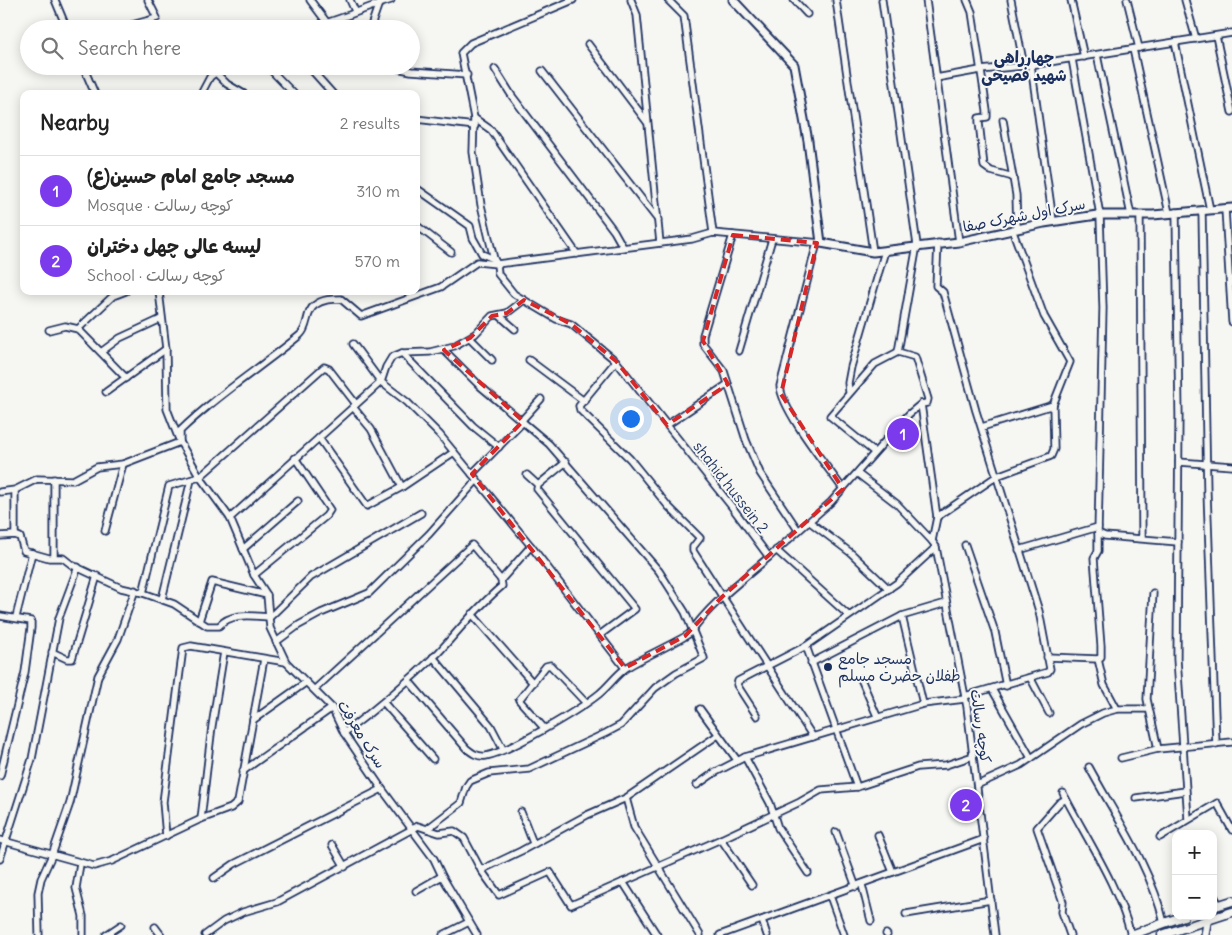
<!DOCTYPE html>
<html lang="en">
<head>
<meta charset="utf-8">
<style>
  :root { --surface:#fff; --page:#f2f2f2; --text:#222; --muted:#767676; --line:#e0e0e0; --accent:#7c3aed }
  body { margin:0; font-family:Delius,"Playpen Sans Arabic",sans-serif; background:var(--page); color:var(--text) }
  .controls { position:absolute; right:15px; bottom:15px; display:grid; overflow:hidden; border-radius:10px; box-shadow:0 2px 12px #0003 }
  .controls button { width:45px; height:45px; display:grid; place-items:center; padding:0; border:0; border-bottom:1px solid var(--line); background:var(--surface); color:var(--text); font:25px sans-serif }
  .you { position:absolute; left:630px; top:418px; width:18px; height:18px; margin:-12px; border:4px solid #fff; border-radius:50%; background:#1a73e8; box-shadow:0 0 0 8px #1a73e833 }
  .badge { display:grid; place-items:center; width:32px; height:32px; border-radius:50%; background:var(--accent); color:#fff; font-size:16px; font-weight:700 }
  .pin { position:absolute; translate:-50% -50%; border:2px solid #fff; box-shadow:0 1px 5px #0006 }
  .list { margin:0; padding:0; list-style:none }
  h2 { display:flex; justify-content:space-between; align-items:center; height:65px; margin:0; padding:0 20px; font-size:21px }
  h2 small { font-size:16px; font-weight:400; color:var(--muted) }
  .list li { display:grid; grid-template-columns:32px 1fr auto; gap:15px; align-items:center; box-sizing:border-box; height:70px; padding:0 20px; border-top:1px solid var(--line) }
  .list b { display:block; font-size:19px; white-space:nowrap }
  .list p { margin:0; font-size:16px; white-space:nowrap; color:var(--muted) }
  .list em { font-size:16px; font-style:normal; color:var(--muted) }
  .icon { flex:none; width:28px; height:28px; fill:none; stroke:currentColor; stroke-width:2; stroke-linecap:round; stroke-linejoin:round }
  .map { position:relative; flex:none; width:1232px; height:935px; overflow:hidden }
  .search { position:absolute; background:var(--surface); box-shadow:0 2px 12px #0003; left:20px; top:20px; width:400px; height:55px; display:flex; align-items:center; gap:12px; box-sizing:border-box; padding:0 18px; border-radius:28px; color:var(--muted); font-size:19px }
  .panel { position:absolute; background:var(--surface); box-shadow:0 2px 12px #0003; left:20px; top:90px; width:400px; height:205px; border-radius:10px }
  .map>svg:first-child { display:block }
  .built { fill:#f5e3de }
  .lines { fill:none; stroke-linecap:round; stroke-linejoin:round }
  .minor-casing { stroke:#1b2f5e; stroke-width:9 }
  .tertiary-casing { stroke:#1b2f5e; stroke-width:11 }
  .secondary-casing { stroke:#1b2f5e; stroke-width:11 }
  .minor { stroke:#f6f6f2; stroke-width:5.5 }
  .tertiary { stroke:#f6f6f2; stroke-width:7 }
  .secondary { stroke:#f6f6f2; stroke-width:8 }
  .marked { fill:none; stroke:#d62828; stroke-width:4; stroke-dasharray:10 6; stroke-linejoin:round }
  .poi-dot { fill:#1b2f5e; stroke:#f6f6f2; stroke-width:2 }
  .labels { text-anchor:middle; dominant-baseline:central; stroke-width:4; stroke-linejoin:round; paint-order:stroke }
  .street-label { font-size:15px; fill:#1b2f5e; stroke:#f6f6f2 }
  .poi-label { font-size:15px; fill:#1b2f5e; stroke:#f6f6f2; text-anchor:start }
  .neighbourhood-label { font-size:16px; font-weight:bold; fill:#1b2f5e; stroke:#f6f6f2 }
</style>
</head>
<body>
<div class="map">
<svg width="1232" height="935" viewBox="0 0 1232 935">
  <rect width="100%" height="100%" fill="#f6f6f2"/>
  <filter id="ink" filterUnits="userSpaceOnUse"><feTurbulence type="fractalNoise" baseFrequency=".02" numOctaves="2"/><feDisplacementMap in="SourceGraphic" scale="10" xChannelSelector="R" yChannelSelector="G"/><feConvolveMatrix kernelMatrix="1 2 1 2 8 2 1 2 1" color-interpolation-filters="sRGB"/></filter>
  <g filter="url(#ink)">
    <polygon class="built" points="974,795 976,812 957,814 955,797"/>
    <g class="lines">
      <defs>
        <g id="minor">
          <polyline points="55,0 67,29"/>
          <polyline points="310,0 328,24"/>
          <polyline points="350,0 355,11"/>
          <polyline points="631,0 637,15 660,243"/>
          <polyline points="668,0 684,16 713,233"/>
          <polyline points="794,0 807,14"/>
          <polyline points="836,0 873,252"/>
          <polyline points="926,0 959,242"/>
          <polyline points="967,0 972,12 987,111 987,117 979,118 979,122 984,166 991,171 1013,177"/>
          <polyline points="1011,0 1024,66"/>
          <polyline points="1071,0 1084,57"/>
          <polyline points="1127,0 1139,48"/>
          <polyline points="1185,0 1196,39"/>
          <polyline points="129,29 128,26 157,18 148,0"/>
          <path d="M 303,29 C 334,23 361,9 391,0"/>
          <polyline points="370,29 379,3"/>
          <polyline points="1216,36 1232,112"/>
          <polyline points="1175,42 1210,210"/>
          <polyline points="588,44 647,122"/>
          <polyline points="1133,49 1169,213"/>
          <polyline points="1097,55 1131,215"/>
          <polyline points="1072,59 1100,215 1103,308 1098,533 1105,536 1178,542"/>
          <polyline points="1031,65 1053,221"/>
          <polyline points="83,66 95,94"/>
          <polyline points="267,66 294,94"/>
          <polyline points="308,66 333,94"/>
          <polyline points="387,66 411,71 467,75"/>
          <polyline points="495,69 512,96 614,231 623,247"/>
          <polyline points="542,71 658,220"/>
          <polyline points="216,73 227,84 244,94"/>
          <polyline points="936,78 980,70 1024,66 1232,33"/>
          <polyline points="201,94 210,77 224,66"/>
          <polyline points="474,118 491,130 577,254"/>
          <polyline points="416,119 475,126"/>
          <polyline points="1003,120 1016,195 1017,228"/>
          <polyline points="416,188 470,226 473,238 482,254 494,259 497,264 498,274 514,294 556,319 571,324 616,361 732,507 769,557 831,502 909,414 921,404 927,403 928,399 915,357 898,352 917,245 882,0"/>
          <polyline points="1225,209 1232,322"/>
          <polyline points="1202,211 1207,492 1216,744"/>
          <polyline points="1176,212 1179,416 1177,659 1188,819"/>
          <polyline points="1140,215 1142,538"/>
          <polyline points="416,225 451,252"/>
          <polyline points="733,235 703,335 703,344 724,371 746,440 760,473 798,530"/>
          <path d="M 817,243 L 780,386 C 782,411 827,466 843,489"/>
          <polyline points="938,243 936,286 943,292 976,411 1039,611 1050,669 1048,672 965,696"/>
          <polyline points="494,259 481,205 473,152 474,118 461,53 471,43 573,0"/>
          <polyline points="159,291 166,349 167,409 180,442 200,477 230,518 254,575 267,595 270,628 286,662 332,708 344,733 382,789 434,859 442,876 477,935"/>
          <polyline points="499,315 515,329"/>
          <polyline points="78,329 113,296 126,291"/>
          <polyline points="49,330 65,326 78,329 126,378"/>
          <polyline points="470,338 492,360"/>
          <polyline points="353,344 381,382 407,402 440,435 531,546 625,668"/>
          <polyline points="739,351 772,239"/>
          <polyline points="101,352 120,338 161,319"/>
          <polyline points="402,353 473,426 499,447"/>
          <polyline points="529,360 584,401"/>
          <polyline points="616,361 579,406 580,410 630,459 668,506 700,538 693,547 693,551 813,737"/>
          <polyline points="106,392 166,349"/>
          <polyline points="849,392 848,383 851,367 885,251"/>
          <polyline points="921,404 937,517 932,541 936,547 967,707 995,935"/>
          <polyline points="353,407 371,429 402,487"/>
          <polyline points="522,420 541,399"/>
          <polyline points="667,425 728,384"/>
          <polyline points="982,427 1053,405"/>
          <polyline points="319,438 367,506 402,487 454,452"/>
          <polyline points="874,452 830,416 875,364 898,352"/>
          <polyline points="566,462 538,485 537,489 635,609 601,634"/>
          <polyline points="1179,462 1232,466"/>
          <polyline points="472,474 523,422"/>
          <polyline points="858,474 897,504 932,541"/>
          <polyline points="527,475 538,485"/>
          <polyline points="15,490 15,535"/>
          <path d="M 0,492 L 15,490 L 37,479 L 73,480 L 97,467 L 123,464 L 180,442 L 180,431 C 217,395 260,368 300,335 C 309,327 305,312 315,305 C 323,299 332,299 341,299 L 361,316 L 441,287 L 477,262 L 497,264 L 692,239 L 713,233 L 821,243"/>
          <polyline points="937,517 997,476 1051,456 1054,449 1053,405 1070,362 1044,316 1012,229"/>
          <polyline points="230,518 381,382 386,367 392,357 402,353 430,352 454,346 475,334 492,316 507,313 524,300"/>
          <polyline points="810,522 851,553 889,589"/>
          <polyline points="105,531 123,464"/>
          <polyline points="1098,533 1098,551 1094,558 1101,646 1101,657 1098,659 1104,685 1117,709"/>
          <path d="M 0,536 L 15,535 L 20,537 L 24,551 L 49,558 L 63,558 L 72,565 L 121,588 L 143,593 L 174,604 L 207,626 L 219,626 C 232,612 252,616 270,617 L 311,577 L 421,513"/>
          <polyline points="965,545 995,632 1006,686"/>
          <polyline points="243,549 298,501"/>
          <polyline points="776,550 848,615"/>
          <polyline points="1019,550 1098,527"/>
          <polyline points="54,557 54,479"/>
          <polyline points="254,575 326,516 330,510 295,458"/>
          <polyline points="143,593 169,486 200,477 324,367 329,369 356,404"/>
          <polyline points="1153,593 1147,699 1158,749"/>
          <polyline points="162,599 191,480"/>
          <polyline points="472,614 533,683"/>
          <polyline points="0,616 31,621 31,628 25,672 0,776"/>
          <polyline points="902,616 923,704"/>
          <polyline points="16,617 32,553"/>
          <polyline points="199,621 212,582 267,595"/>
          <polyline points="276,642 299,625 321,613 369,593 429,534 477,480"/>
          <polyline points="806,646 857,787"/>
          <polyline points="52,652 67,659 72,659 97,576"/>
          <polyline points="433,657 491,726 503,749"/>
          <polyline points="1047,657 1098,659"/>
          <polyline points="811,663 902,616 946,603"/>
          <polyline points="861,679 877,716"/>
          <polyline points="1031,679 1049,713"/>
          <path d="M 409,681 L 466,748 C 472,753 477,757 486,756 C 509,752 579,710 599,694 C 609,686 616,675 626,668 C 637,660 686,638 690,633 C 710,604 741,581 769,557"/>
          <polyline points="315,689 472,545 501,580"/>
          <polyline points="992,689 1031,758"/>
          <polyline points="384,703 433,759"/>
          <polyline points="700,709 737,760"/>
          <polyline points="757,716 737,685 738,681 806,646 897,583 936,547"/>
          <polyline points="253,720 305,683"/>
          <polyline points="544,728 519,700 546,666 550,665 586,703"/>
          <path d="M 344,733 C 377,708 408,682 438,653 C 459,630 478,606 502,586 L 501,580 L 531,546"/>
          <polyline points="745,757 770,803 778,828 808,873"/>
          <polyline points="1121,758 1158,749 1232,742"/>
          <path d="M 1089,767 C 1116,817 1151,867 1164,923"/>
          <polyline points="243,771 332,708"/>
          <polyline points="697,785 714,773 745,757 923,704 965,699"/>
          <polyline points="977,785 1021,765 1081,724 1103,713 1117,709 1148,709"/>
          <path d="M 1063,793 C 1086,838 1118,885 1131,935"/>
          <polyline points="626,798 634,827 700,935"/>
          <polyline points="1136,798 1185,791"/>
          <polyline points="1066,799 1059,803 1037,828 1063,902 1062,912 1070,935"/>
          <polyline points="521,812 533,843"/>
          <polyline points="201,819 212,726 224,652"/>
          <polyline points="427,829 439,833 454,831 464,838 481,870 499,895 550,872 571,905 721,839 800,802 821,790 857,787 918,767 946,765 973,756"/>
          <polyline points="836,832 856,887"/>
          <polyline points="878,835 893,872"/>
          <polyline points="166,836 163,802 183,648 191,646 286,662"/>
          <polyline points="1160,837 1217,803 1232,830"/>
          <polyline points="721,839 752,885"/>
          <polyline points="0,840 94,866 112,861 201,819 231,808 238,802 264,659"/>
          <polyline points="332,845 345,867"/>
          <polyline points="0,859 32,759 59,618 78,567"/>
          <polyline points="80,864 76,888 83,916 83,935"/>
          <polyline points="481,870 521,851 587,815 626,798 718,735"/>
          <polyline points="214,878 234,864 382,789"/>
          <polyline points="623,882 657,935"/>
          <polyline points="862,885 871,921"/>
          <polyline points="416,891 442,876"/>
          <polyline points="1213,894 1219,905"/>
          <polyline points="830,896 844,935"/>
          <polyline points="906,914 991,900"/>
          <polyline points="762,920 767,935"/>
          <polyline points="155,927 161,935"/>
          <polyline points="886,934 887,935"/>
          <polyline points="39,935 38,893 41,879 52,855 70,803 98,676 118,639 135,590"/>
          <polyline points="106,935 121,925"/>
          <polyline points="205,935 224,921 243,912 277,902 418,826 427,829 461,803 466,787 470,781 489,773 529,769 606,733 621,725 655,688 676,673 704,658 685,612 659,571 549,444 480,386 444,350"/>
          <polyline points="443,935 469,922"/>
          <polyline points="720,935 984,839"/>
        </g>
        <g id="tertiary">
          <polyline points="733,0 794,65 808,141 821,243 873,252 959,242 1044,223 1097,215 1153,215 1232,208"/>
          <polyline points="1205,935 1208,916"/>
        </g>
        <g id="secondary">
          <polyline points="1213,907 1232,901"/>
          <polyline points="1131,935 1184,916"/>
          <polyline points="1162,935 1232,912"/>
        </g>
      </defs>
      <use href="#minor" class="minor-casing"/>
      <use href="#tertiary" class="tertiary-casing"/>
      <use href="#secondary" class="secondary-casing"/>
      <use href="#minor" class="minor"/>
      <use href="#tertiary" class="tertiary"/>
      <use href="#secondary" class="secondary"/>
    </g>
  </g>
  <path class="marked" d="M 733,235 L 817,243 L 781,394 L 843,489 L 722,597 L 685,636 L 625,668 L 472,474 L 523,421 L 444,350 L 470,338 L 492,316 L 507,313 L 524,300 L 571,324 L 616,361 L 667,425 L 728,384 L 703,341 Z"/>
  <circle class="poi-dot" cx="828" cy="667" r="5"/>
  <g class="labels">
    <g class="street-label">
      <text transform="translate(1024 215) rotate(-11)">سرک اول شهرک صفا</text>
      <text transform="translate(731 487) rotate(52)">shahid hussein 2</text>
      <text transform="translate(981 726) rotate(82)">کوچه رسالت</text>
      <text transform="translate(362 734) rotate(58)">سرک معرفت</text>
    </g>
    <g class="poi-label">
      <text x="838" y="658">مسجد جامع<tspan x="838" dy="17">طفلان حضرت مسلم</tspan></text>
    </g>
    <g class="neighbourhood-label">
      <text x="1024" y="57">چهارراهی<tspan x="1024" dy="18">شهید فصیحی</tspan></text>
    </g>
  </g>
</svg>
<div class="controls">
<button>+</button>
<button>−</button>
</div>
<div class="you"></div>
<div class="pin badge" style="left:903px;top:434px">1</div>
<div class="pin badge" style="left:966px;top:805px">2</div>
<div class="search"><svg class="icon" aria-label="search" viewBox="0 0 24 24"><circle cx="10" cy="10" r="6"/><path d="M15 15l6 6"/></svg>Search here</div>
<section class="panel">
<h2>Nearby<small>2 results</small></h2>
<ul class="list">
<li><span class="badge">1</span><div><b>مسجد جامع امام حسین(ع)</b><p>Mosque · کوچه رسالت</p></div><em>310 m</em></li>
<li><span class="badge">2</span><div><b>لیسه عالی چهل دختران</b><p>School · کوچه رسالت</p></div><em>570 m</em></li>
</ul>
</section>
</div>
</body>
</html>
